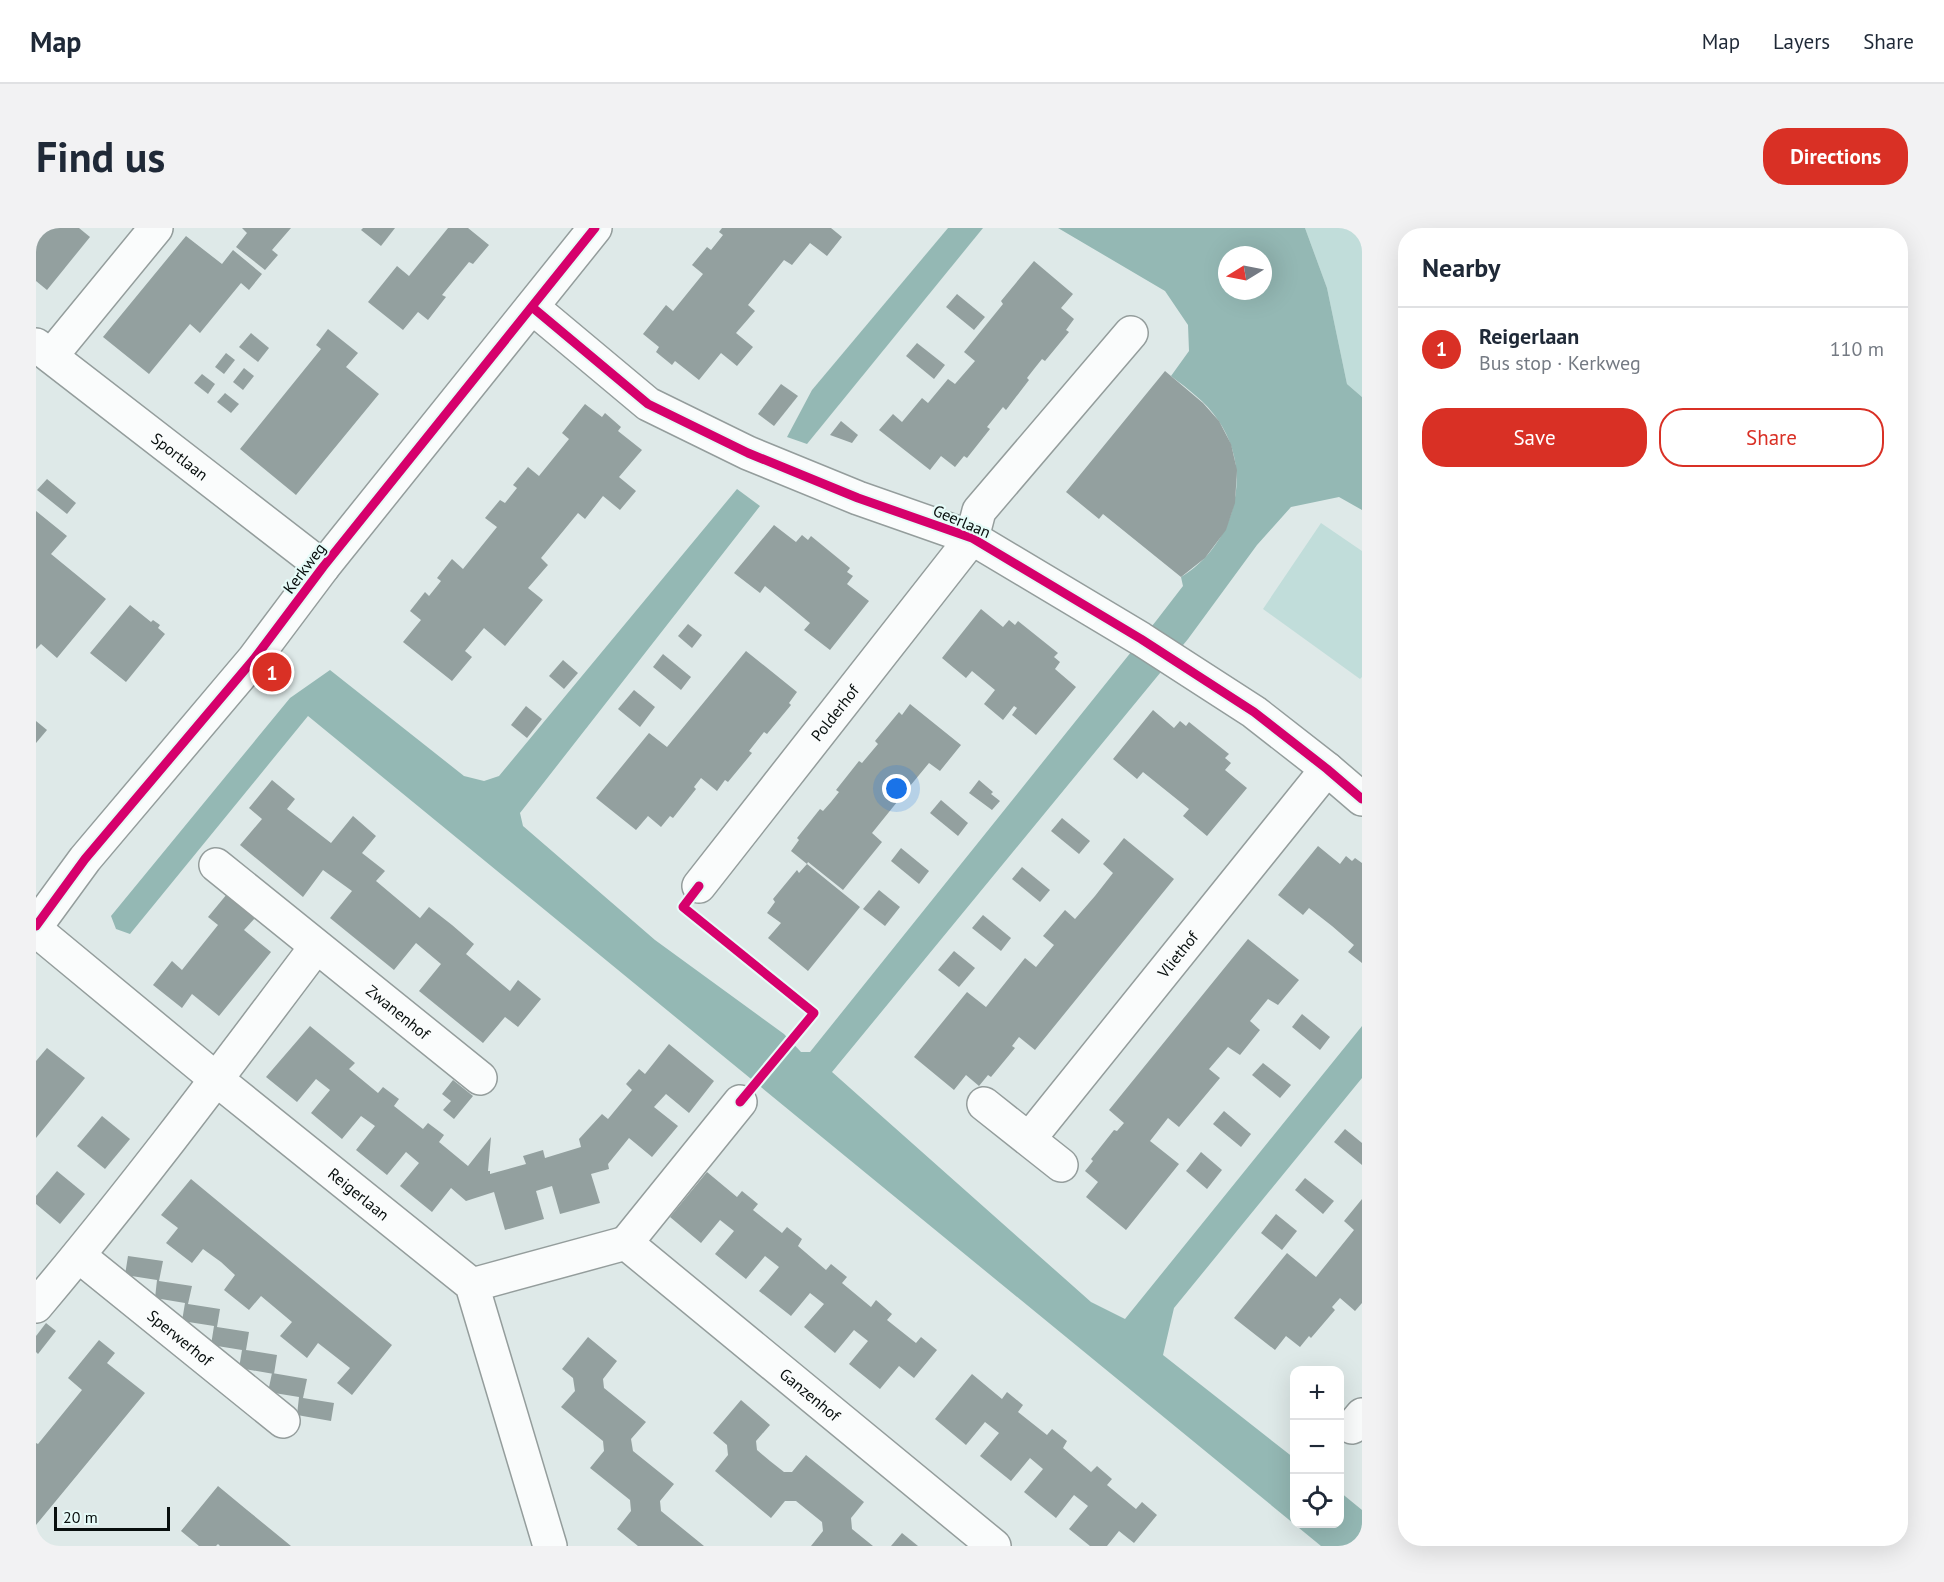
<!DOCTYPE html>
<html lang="en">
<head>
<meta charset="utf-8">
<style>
  :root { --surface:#fff; --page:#f2f2f3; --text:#1f2937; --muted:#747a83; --line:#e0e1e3; --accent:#d93025 }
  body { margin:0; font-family:"PT Sans",sans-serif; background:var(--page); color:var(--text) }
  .controls { position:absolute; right:18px; bottom:18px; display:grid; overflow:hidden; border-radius:12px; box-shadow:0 6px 24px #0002 }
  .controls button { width:54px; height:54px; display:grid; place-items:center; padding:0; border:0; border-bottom:2px solid var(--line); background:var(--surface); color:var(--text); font:30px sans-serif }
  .compass { position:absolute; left:1182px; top:18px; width:54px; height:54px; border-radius:50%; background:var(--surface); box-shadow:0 6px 24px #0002; rotate:260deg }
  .scale { position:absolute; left:18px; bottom:15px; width:116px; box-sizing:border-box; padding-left:6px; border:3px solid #080f0e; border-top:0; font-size:16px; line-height:21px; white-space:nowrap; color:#080f0e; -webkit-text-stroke:4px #e6fbf8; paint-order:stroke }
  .you { position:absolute; left:861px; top:561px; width:21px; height:21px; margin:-15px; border:4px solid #fff; border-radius:50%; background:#1a73e8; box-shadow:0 0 0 9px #1a73e833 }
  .badge { display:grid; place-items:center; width:39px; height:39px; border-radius:50%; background:var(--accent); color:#fff; font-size:20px; font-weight:700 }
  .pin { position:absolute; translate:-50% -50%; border:3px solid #fff; box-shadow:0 2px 6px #0006 }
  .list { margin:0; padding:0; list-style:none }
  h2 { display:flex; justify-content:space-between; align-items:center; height:78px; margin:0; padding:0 24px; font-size:26px }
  h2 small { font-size:20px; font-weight:400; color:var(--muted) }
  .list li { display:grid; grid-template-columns:39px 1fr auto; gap:18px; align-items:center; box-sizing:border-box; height:84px; padding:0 24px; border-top:2px solid var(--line) }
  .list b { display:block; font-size:22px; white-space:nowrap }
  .list p { margin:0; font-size:20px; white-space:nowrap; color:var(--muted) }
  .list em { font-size:20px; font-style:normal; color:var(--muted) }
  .actions { display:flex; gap:12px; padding:18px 24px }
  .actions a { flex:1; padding:14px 0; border:2px solid var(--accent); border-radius:24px; text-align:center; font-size:21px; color:var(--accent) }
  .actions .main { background:var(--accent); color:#fff }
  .icon { flex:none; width:33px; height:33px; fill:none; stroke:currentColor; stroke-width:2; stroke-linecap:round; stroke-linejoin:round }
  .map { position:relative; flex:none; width:1326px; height:1318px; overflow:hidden; border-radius:24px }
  header { display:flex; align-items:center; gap:36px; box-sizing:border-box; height:84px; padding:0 30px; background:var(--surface); border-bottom:2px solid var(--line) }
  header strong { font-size:28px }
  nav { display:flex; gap:33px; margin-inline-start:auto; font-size:21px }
  .intro { display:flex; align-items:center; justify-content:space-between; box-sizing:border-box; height:144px; padding:0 36px }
  h1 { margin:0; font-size:42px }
  .button { padding:15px 27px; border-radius:24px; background:var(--accent); color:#fff; font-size:21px; font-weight:700 }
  main { display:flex; gap:36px; padding:0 36px }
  aside { flex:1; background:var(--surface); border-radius:24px; box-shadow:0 6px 24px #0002 }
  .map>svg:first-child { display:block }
  .green { fill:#c1ddda }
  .water { fill:#94b8b4; fill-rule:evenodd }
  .building { fill:#93a09f }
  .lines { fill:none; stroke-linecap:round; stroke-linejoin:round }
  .minor-casing { stroke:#949d9c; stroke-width:36 }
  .minor { stroke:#fafcfc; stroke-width:33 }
  .cycleway-casing { stroke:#e6fbf8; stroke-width:13 }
  .cycleway { stroke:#d6006c; stroke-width:9 }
  .labels { text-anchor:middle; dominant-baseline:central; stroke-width:4.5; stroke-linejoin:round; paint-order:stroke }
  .street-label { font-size:16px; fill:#080f0e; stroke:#e6fbf8 }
</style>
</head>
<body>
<header>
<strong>Map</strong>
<nav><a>Map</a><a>Layers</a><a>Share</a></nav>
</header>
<div class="intro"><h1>Find us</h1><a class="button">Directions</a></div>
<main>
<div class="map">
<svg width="1326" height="1318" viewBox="0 0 1326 1318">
  <rect width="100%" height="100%" fill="#dee9e8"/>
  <g class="green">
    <polygon points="1269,0 1326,0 1326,169 1311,156 1291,60"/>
    <polygon points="1285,295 1326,323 1326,449 1324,451 1227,381"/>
  </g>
  <g class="water">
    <polygon points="912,0 947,0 771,216 751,209 776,162"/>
    <path d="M 1022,0 L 1269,0 L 1291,60 L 1311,156 L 1326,169 L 1326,282 L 1303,269 L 1255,279 L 1221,317 L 1152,411 L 796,844 L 1055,1074 L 1089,1091 L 1326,798 L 1326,850 L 1138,1080 L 1127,1127 L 1258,1230 L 1258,1296 L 1304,1296 L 1304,1264 L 1326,1282 L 1326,1318 L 1285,1318 L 272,488 L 94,706 L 80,701 L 75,688 L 254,470 L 294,442 L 428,548 L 448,553 L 463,548 L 701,261 L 724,278 L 484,585 L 487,598 L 619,712 L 748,806 L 765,824 L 774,824 L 1120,393 L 1147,358 L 1145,349 C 1198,317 1219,245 1182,192 C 1170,174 1152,161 1135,148 L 1153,123 L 1152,97 L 1129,63 ZM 1191,27 L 1227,27 L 1227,63 L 1191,63 Z"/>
  </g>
  <g class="building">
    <polygon points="0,0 43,0 54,9 11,62 0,53"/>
    <polygon points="206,0 255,0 236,22 242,27 229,42 200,19 211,5"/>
    <polygon points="327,0 359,0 345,18 325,2"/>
    <polygon points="412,0 432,0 453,17 437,36 433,34 406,67 410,69 392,92 382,84 367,102 332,74 361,38 373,48"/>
    <polygon points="686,0 795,0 806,9 791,28 774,15 756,37 748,32 712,77 719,83 700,105 717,119 701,138 685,125 663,152 639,133 636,137 620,124 623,119 607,106 630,77 637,83 667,46 656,37 671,19 675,22 687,7 683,4"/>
    <polygon points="150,8 186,36 197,22 226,46 213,62 205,55 164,105 154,96 113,146 67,109"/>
    <polygon points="998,33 1037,66 1025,80 1038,91 1030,102 1033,104 1009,133 1006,131 998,141 991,150 993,152 970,182 967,179 951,199 954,201 931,230 928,228 919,239 905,228 894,242 843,202 857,186 866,194 886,170 892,175 912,151 919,156 939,133 928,124 967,76 965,73"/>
    <polygon points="921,66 949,89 938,102 910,79"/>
    <polygon points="292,101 322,125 310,139 343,166 260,267 204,221 285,121 280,117"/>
    <polygon points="215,105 233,120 222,134 203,119"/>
    <polygon points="881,115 909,137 898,151 870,128"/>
    <polygon points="190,125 199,132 188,146 179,139"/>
    <polygon points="208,140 218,148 207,162 197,154"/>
    <polygon points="1129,143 1167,175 1183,193 1195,216 1201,242 1199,275 1190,302 1169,330 1145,349 1067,286 1063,291 1030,264"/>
    <polygon points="166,146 179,156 172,166 158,155"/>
    <polygon points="745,156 762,168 738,198 722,186"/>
    <polygon points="189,165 203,176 195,185 181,174"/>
    <polygon points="549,176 566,189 569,185 585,199 582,203 606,222 583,249 600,263 584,282 567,268 549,291 542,285 505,330 512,337 492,360 507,372 469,418 448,400 429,423 436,429 416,453 367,414 385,392 374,383 389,364 393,368 405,353 401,350 416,331 427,341 461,299 449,290 464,272 469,275 481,260 477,257 492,239 503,248 533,211 526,205"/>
    <polygon points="805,193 822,207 816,215 794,207"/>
    <polygon points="11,251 40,275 31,286 1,262"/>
    <polygon points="0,283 31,308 15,326 70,371 21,430 5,416 0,421"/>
    <polygon points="738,297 760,314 766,307 772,312 775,308 814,340 811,344 817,348 811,356 833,373 794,422 768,402 774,395 729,358 724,365 698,345"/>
    <polygon points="94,377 115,394 117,392 124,397 122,400 129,406 90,454 54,425"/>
    <polygon points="945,381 967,399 973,392 979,397 982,393 1022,425 1018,429 1024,434 1019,441 1040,459 1000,507 976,487 981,480 978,478 967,492 948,476 959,462 936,443 930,450 906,430"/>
    <polygon points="652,396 666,407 656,420 642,408"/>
    <polygon points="710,423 761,464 753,475 755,477 731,506 728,504 713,523 716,525 692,554 689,552 681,563 665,550 658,559 660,561 637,590 634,588 625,599 612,588 600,602 560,570 613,505 631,519"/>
    <polygon points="627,426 655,449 645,462 617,439"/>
    <polygon points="527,432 542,445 528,461 513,448"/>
    <polygon points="598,462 619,479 604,499 582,481"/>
    <polygon points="874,476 925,517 904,543 893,535 874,558 836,605 846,614 807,662 772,634 771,636 824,679 772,743 732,710 745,695 731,685 739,674 737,671 761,642 763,645 771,636 755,623 763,612 761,610 784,581 787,583 795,574 803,564 800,562 823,533 826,535 842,516 839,513 863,484 866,487"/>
    <polygon points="490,478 506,491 491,510 475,497"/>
    <polygon points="1117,482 1138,500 1144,493 1150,498 1153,494 1193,526 1189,530 1195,535 1189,542 1211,560 1171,608 1147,588 1153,581 1107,544 1101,551 1077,531"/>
    <polygon points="0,493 11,502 0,515"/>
    <polygon points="236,552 259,571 251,581 295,615 317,588 340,608 326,625 349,643 340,653 384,690 393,679 416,697 438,716 430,726 474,763 482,752 505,771 482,799 469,789 447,815 383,763 405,736 380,715 358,742 294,690 316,663 287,642 267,669 204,617 226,591 213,580"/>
    <polygon points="943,552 957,564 955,566 964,573 956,582 933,565"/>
    <polygon points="905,572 932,595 922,608 894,585"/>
    <polygon points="1026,590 1054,613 1043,626 1015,603"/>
    <polygon points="1088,610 1138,651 999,822 983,809 976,818 979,820 955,849 952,847 943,858 930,847 918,862 878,829 931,764 950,779 989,730 1000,739 1018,717 1007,708 1029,682 1039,691 1059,668 1077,645 1067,636"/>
    <polygon points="1282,618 1304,636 1310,628 1316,633 1319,630 1326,635 1326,735 1312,724 1318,717 1296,698 1273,680 1267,687 1242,667"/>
    <polygon points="865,620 893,643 883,656 855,633"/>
    <polygon points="986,639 1014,662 1004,674 976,651"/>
    <polygon points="843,662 864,679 849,698 827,681"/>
    <polygon points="191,666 219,690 208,702 235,724 183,788 156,766 146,780 117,757 136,733 146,742 182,697 172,689"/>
    <polygon points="947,687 975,710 965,723 936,700"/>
    <polygon points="1212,711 1263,752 1242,777 1232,771 1214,793 1224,802 1204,827 1192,819 1173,841 1184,850 1143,899 1132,890 1114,913 1143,936 1090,1002 1050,969 1062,954 1049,943 1057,933 1055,931 1078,902 1081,903 1088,895 1073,882"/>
    <polygon points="918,723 939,740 923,759 902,742"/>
    <polygon points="1266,786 1294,809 1284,822 1256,799"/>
    <polygon points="274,798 319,835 313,841 342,865 347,859 363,871 358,878 387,901 392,895 408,907 403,914 432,938 455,909 452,943 454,943 454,946 490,936 487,928 507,922 509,930 545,919 543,911 566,886 572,891 596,862 590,856 603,841 609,846 633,816 678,853 653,885 630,866 618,879 642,898 616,929 593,910 572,936 573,941 555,946 564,975 524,986 516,958 500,963 508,991 469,1002 458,964 430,973 415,960 396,984 364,958 383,935 370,924 351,947 320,922 339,898 325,888 306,911 275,885 294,862 280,851 261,874 230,849"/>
    <polygon points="11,820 49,850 0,910 0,833"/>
    <polygon points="1227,835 1255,857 1244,870 1216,847"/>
    <polygon points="417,852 437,868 418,891 407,882 415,873 406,866"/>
    <polygon points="1188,883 1215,906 1205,919 1177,896"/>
    <polygon points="66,888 94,911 69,941 41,918"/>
    <polygon points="1309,901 1326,915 1326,937 1298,914"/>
    <polygon points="1165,924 1186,942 1171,961 1150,943"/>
    <polygon points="21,943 49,966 24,996 0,976 0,968"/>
    <polygon points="671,944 701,969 706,963 722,976 717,982 746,1005 751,999 766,1011 762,1018 790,1042 795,1036 811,1049 806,1055 835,1079 840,1072 856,1086 851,1092 880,1115 885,1109 901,1122 878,1150 863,1138 844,1161 813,1136 832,1113 818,1102 799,1125 768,1099 788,1076 774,1065 755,1088 723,1063 743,1039 729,1028 710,1051 679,1026 698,1003 684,992 665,1015 634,989"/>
    <polygon points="1269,950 1298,973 1287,986 1259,962"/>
    <polygon points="155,951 356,1117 316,1167 301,1155 314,1140 282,1115 271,1130 244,1108 256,1094 225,1068 213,1082 188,1062 199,1047 185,1034 167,1021 156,1035 130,1015 142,1000 125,987"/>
    <polygon points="1326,971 1326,1075 1319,1083 1304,1070 1296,1079 1299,1082 1275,1110 1273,1108 1264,1119 1250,1108 1239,1122 1198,1090 1251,1025 1280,1049 1318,1002 1308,993"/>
    <polygon points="1240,986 1261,1003 1246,1022 1225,1005"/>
    <polygon points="92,1028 127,1033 123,1053 156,1058 152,1076 184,1081 181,1099 213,1104 210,1122 241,1127 238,1146 203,1140 206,1122 175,1117 178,1098 146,1093 149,1075 119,1070 121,1052 89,1047"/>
    <polygon points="10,1095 20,1103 2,1126 0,1124 0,1108"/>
    <polygon points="552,1109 581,1133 567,1151 568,1160 610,1194 595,1211 597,1223 638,1256 624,1273 625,1283 668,1318 602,1318 581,1301 595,1283 594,1272 554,1240 568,1223 567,1213 525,1179 539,1163 537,1150 526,1141"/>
    <polygon points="63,1112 79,1125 71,1135 109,1165 0,1297 0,1215 2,1216 46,1162 32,1150"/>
    <polygon points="236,1145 271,1151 267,1170 298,1175 295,1193 261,1187 263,1169 232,1164"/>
    <polygon points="936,1146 966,1171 971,1164 987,1177 982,1184 1011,1207 1016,1201 1031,1213 1027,1220 1055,1244 1061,1238 1076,1251 1071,1257 1100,1281 1106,1274 1121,1287 1098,1315 1083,1303 1071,1318 1054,1318 1033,1301 1052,1278 1038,1267 1020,1290 988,1264 1007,1241 994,1230 975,1253 944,1228 963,1205 949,1194 930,1217 899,1191"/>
    <polygon points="705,1172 734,1197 720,1213 721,1222 734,1233 748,1244 756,1244 770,1227 828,1274 815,1290 816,1301 837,1318 775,1318 787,1303 786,1294 760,1273 749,1273 735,1290 679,1243 692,1227 691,1217 677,1205"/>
    <polygon points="182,1258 211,1282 255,1318 184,1318 182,1316 180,1318 163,1318 145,1303"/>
    <polygon points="866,1305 882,1318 855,1318"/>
  </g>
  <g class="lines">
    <defs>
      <g id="minor">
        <polyline points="496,79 612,176 712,225 822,270 936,310 1105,411 1218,484 1291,541 1326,571"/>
        <path id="s1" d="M 0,117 L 287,339"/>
        <polyline points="15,128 120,0"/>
        <path id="s2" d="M 180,637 L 444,850"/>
        <path id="s3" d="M 663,658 L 936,310 L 943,283 L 1095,105"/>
        <polyline points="0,698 49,631 218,431 287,339 559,0"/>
        <path id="s4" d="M 0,702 L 180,851 L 436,1057 L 514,1318"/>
        <polyline points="948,876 1025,937"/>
        <path id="s5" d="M 993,911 L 1291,541"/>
        <polyline points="590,1015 704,874"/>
        <path id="s6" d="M 43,1028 L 247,1193"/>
        <path id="s7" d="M 436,1057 L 590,1015 L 958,1318"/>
        <path d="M 0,1078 C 98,962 189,840 280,719"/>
        <polyline points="1316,1199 1326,1187"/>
      </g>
    </defs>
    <use href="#minor" class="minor-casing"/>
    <use href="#minor" class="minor"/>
    <defs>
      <g id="cycleway">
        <polyline points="496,79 612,176 712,225 822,270 936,310 1105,411 1218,484 1291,541 1326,571"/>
        <polyline points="663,658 647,679 778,785 704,874"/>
        <polyline points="0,698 49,631 218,431 287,339 559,0"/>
      </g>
    </defs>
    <use href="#cycleway" class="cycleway-casing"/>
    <use href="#cycleway" class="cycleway"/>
  </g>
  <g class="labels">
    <g class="street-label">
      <text stroke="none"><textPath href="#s1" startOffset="182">Sportlaan</textPath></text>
      <text transform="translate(926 293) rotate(23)">Geerlaan</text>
      <text transform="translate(268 340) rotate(-53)">Kerkweg</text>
      <text stroke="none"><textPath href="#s3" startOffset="220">Polderhof</textPath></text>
      <text stroke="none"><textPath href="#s5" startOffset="237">Vliethof</textPath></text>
      <text stroke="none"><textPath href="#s2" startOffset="234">Zwanenhof</textPath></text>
      <text stroke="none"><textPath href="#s4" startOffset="417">Reigerlaan</textPath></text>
      <text stroke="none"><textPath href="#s6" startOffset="130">Sperwerhof</textPath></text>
      <text stroke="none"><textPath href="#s7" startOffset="398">Ganzenhof</textPath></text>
    </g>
  </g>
</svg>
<div class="controls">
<button>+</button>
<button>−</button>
<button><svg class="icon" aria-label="locate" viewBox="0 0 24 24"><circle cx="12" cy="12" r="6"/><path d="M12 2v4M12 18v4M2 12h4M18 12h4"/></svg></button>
</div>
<svg class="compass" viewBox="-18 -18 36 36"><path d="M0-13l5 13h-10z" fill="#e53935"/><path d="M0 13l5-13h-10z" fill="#747a83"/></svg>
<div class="scale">20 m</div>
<div class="you"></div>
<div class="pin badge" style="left:236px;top:444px">1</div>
</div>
<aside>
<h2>Nearby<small></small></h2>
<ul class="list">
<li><span class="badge">1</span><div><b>Reigerlaan</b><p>Bus stop · Kerkweg</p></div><em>110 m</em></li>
</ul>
<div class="actions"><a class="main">Save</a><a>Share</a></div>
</aside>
</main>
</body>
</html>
